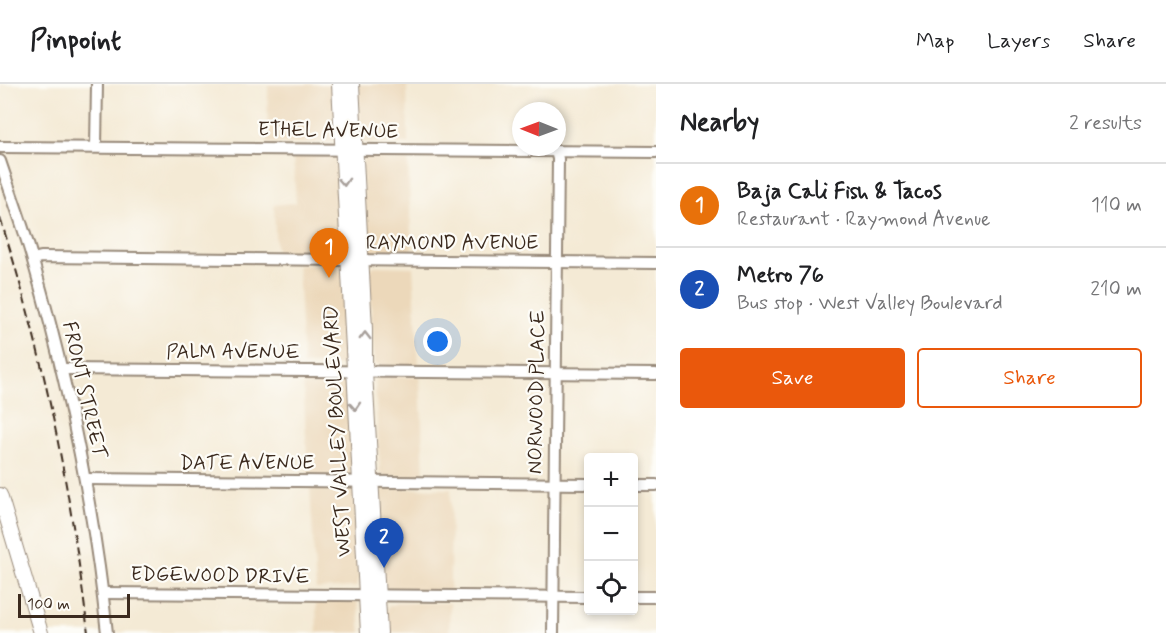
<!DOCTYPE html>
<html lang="en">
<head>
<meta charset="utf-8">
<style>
  :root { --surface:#fff; --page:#f2f2f2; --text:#202124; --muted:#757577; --line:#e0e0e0; --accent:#ea580c }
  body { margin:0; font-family:Mynerve,sans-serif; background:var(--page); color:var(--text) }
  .controls { position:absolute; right:18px; bottom:18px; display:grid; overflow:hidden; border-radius:6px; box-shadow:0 3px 9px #0003 }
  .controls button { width:54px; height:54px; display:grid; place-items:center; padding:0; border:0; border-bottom:2px solid var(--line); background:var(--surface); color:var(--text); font:30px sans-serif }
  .compass { position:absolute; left:512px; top:18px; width:54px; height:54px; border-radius:50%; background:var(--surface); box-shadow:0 3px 9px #0003; rotate:271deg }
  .scale { position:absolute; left:18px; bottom:15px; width:112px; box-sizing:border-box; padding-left:6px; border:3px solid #3b2a1e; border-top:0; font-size:16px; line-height:21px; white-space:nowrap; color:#3b2a1e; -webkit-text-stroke:4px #fdfcf7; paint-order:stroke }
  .you { position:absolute; left:438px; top:258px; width:21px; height:21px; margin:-15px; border:4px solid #fff; border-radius:50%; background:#1a73e8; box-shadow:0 0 0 9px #1a73e833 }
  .badge { display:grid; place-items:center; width:39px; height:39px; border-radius:50%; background:var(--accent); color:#fff; font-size:20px; font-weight:700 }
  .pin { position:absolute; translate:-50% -50px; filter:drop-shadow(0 2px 3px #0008) }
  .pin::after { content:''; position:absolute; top:32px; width:21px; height:18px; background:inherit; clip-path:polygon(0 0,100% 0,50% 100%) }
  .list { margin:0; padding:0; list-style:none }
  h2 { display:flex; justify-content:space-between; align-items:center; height:78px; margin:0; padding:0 24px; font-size:26px }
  h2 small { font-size:20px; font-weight:400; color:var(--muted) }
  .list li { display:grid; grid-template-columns:39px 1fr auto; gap:18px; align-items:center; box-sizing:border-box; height:84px; padding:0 24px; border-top:2px solid var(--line) }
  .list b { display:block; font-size:22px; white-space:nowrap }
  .list p { margin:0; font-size:20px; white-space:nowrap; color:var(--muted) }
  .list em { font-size:20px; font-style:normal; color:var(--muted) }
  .actions { display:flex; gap:12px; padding:18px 24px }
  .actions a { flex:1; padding:14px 0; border:2px solid var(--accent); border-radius:6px; text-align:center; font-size:21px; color:var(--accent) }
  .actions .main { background:var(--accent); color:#fff }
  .icon { flex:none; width:33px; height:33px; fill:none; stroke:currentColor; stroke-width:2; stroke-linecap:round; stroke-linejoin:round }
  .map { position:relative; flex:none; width:656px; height:549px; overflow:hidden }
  header { display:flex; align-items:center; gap:36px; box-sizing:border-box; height:84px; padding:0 30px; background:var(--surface); border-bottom:2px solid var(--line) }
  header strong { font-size:28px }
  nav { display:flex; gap:33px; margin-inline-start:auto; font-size:21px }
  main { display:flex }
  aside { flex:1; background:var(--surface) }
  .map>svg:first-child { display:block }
  .built { fill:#ecd8ba }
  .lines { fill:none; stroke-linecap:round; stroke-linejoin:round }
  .minor-casing { stroke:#988a7a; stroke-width:14 }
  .major-casing { stroke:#988a7a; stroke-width:16 }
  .minor { stroke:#fff; stroke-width:10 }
  .major { stroke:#fff; stroke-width:14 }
  .rail { stroke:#3b2a1e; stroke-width:2; stroke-dasharray:9 4.5; stroke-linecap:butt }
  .oneway { stroke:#a79f9a }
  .labels { text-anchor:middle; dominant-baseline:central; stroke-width:4.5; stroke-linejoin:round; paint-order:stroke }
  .street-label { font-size:20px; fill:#3b2a1e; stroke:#fdfcf7 }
</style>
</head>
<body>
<header>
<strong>Pinpoint</strong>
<nav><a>Map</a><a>Layers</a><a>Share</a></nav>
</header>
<main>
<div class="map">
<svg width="656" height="549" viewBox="0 0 656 549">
  <rect width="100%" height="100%" fill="#fdfcf7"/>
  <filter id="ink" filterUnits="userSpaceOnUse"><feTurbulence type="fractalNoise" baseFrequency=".0167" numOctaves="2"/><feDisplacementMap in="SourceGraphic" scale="12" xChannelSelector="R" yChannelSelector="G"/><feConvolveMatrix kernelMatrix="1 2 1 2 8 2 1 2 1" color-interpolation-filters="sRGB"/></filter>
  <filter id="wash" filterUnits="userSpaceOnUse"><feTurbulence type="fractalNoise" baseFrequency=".008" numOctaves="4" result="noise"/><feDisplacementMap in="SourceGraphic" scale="24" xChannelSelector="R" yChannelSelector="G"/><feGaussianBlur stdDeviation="1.35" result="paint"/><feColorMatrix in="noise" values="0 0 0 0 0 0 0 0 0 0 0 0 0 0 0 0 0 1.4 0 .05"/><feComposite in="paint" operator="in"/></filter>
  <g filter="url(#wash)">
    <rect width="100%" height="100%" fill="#f4ead5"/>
    <g class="built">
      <polygon points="268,0 333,0 334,57 329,59 267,59"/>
      <polygon points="358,0 410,0 407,2 408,59 365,59 362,57"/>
      <polygon points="293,71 331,71 336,76 341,163 337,170 276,170 274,121 296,119"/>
      <polygon points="369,72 408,72 412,172 373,171 367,166 362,78 365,73"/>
      <polygon points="298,181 337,182 342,188 347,276 342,281 303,281"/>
      <polygon points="374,182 413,183 419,283 379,282 374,279 369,187"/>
      <polygon points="303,293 344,293 348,299 353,387 348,392 308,393"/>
      <polygon points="379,293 420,293 424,394 386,393 380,389 375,298"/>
      <polygon points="310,403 349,404 354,409 359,495 356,503 316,505"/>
      <polygon points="385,404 451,405 450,506 393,507 385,503 380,418 381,408"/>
      <polygon points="316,517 355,517 358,519 361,549 317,549"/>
      <polygon points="397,519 450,519 449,549 387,549 387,526 389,522"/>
    </g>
  </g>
  <g filter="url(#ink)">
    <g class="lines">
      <defs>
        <g id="minor">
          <polyline points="0,63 656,68"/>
          <polyline points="96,63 97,0"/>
          <path d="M 0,77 C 11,110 24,144 33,177 C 68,299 94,423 107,549"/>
          <polyline points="33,175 41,173 656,179"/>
          <polyline points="62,285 656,290"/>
          <polyline points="86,395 588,400"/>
          <polyline points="634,401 656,401"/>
          <polyline points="103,509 588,513"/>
          <polyline points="634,513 656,513"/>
          <polyline points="553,549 558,75 556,67"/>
        </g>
        <g id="major">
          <polyline points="339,0 368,549"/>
          <polyline points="352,0 365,245 365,288 380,549"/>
          <polyline points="0,411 41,549"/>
        </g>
      </defs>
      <use href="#minor" class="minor-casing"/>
      <use href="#major" class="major-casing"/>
      <use href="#minor" class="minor"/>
      <use href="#major" class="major"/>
      <path class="rail" d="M 0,134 C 44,269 71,408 88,549"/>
    </g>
    <defs><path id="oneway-chevron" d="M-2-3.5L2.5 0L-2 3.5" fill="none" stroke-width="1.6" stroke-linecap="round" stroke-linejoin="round" transform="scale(1.5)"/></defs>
    <g class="oneway">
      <use href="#oneway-chevron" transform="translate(344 98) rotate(87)"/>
      <use href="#oneway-chevron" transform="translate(365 252) rotate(-90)"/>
      <use href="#oneway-chevron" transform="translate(355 322) rotate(86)"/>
    </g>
  </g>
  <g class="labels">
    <g class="street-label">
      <text transform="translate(328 47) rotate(1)">ETHEL AVENUE</text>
      <text x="452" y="159">RAYMOND AVENUE</text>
      <text x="233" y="268">PALM AVENUE</text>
      <text transform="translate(84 306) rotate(77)">FRONT STREET</text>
      <text transform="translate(537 308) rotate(-89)">NORWOOD PLACE</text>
      <text transform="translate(338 347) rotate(-93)">WEST VALLEY BOULEVARD</text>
      <text x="247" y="379">DATE AVENUE</text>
      <text transform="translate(220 492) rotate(1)">EDGEWOOD DRIVE</text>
    </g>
  </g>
</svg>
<div class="controls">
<button>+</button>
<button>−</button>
<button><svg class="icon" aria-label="locate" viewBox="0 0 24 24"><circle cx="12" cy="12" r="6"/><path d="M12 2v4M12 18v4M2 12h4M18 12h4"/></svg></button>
</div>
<svg class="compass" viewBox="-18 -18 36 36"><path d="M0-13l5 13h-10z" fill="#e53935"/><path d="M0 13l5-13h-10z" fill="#757577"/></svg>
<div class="scale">100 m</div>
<div class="you"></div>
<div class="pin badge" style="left:329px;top:194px;background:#e8710a">1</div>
<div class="pin badge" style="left:384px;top:484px;background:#1a4fb4">2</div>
</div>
<aside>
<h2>Nearby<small>2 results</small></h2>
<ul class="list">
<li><span class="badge" style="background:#e8710a">1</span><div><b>Baja Cali Fish &amp; Tacos</b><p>Restaurant · Raymond Avenue</p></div><em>110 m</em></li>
<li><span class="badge" style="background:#1a4fb4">2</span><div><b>Metro 76</b><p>Bus stop · West Valley Boulevard</p></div><em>210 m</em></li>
</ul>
<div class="actions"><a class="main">Save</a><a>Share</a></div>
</aside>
</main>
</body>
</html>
